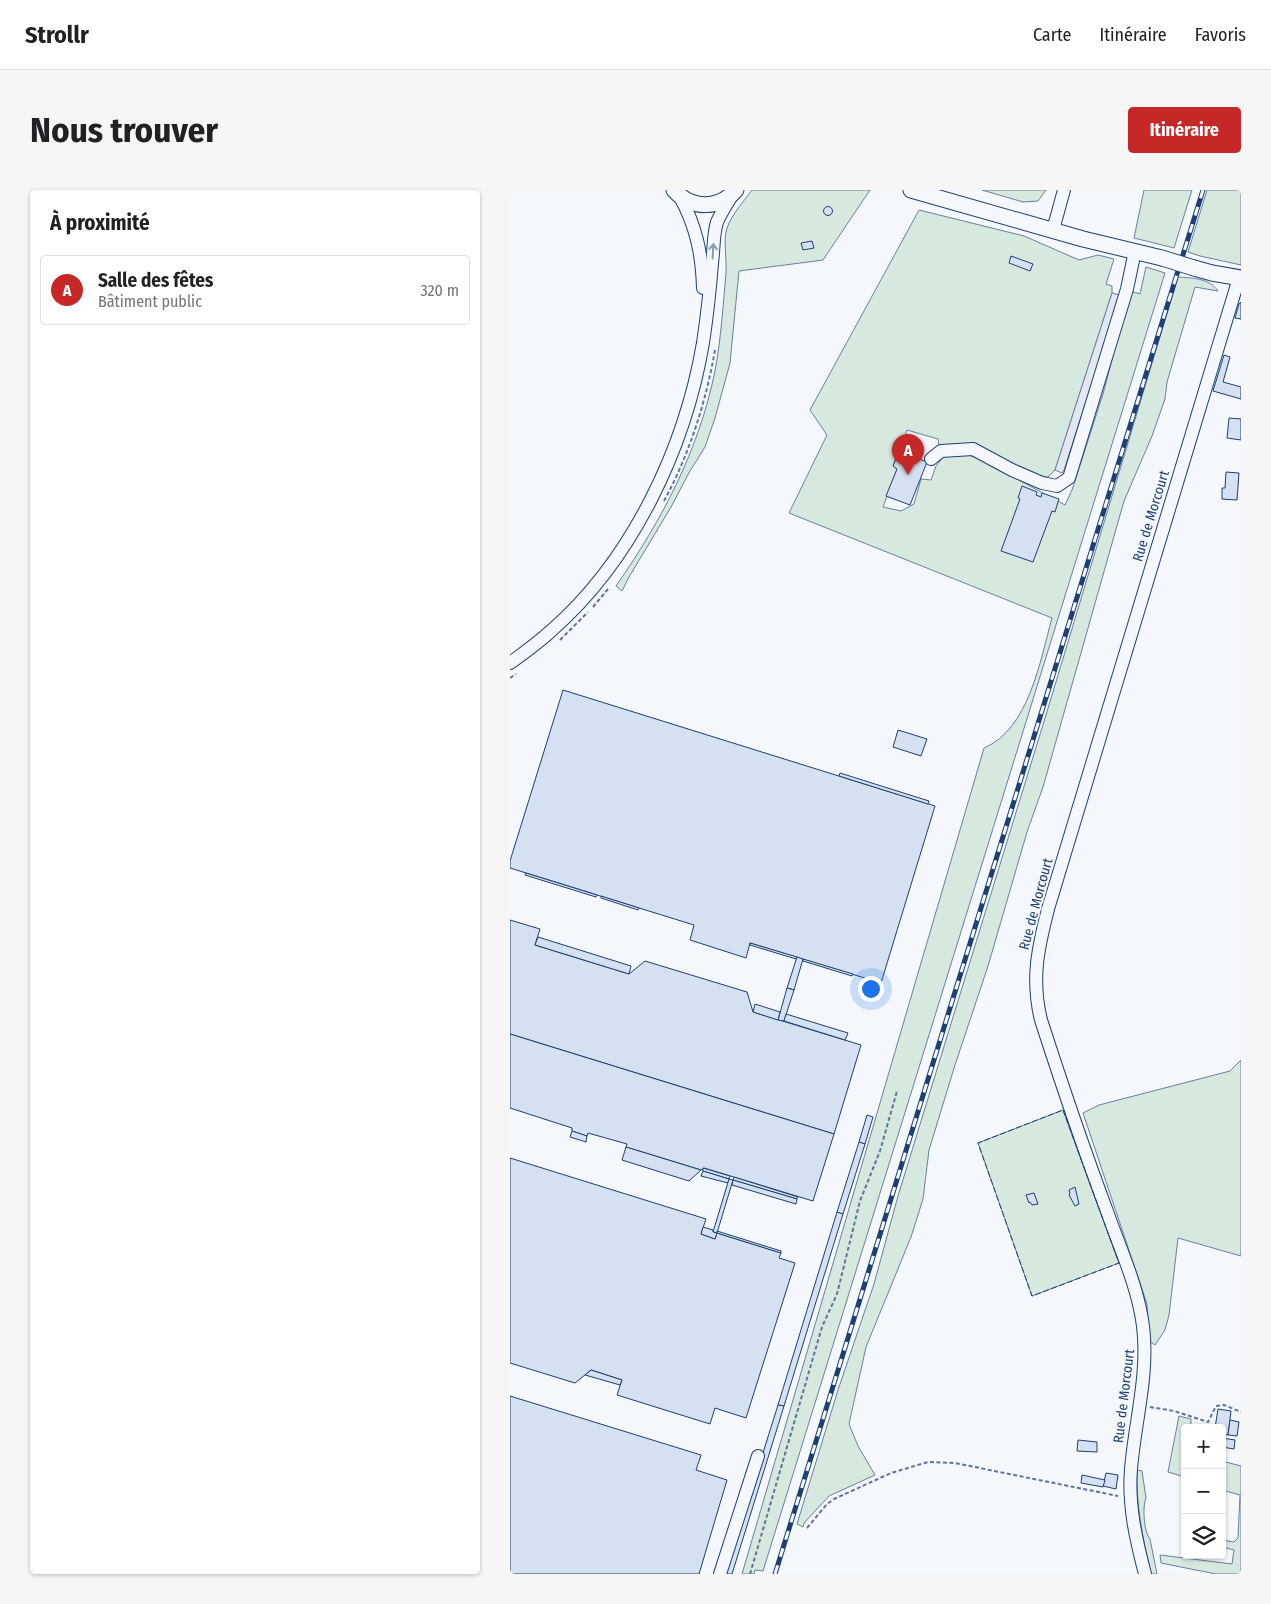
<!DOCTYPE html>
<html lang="fr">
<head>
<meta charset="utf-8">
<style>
  :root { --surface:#fff; --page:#f6f6f6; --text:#202124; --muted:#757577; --line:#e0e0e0; --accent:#c62828 }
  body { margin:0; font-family:"Fira Sans Condensed",sans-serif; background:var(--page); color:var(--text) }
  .controls { position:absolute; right:15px; bottom:15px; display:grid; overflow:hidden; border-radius:5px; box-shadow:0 1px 4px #0004 }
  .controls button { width:45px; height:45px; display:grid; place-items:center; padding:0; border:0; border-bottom:1px solid var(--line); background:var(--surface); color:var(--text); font:25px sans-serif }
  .you { position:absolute; left:360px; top:798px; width:18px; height:18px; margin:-12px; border:4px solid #fff; border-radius:50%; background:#1a73e8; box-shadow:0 0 0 8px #1a73e833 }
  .badge { display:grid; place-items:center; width:32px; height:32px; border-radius:50%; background:var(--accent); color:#fff; font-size:16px; font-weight:700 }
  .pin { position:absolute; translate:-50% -41px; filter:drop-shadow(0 1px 2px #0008) }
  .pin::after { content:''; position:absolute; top:26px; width:18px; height:15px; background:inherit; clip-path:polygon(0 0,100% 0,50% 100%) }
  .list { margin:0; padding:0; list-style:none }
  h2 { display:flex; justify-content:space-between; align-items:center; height:65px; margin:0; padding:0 20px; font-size:21px }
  h2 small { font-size:16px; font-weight:400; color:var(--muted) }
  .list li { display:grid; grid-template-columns:32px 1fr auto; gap:15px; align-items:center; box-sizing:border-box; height:70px; margin:0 10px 10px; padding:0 10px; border:1px solid var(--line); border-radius:5px }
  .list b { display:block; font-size:19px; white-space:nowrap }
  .list p { margin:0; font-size:16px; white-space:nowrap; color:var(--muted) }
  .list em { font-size:16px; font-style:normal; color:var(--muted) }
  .icon { flex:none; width:28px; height:28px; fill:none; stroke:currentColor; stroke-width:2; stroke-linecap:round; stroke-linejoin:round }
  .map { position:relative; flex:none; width:731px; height:1384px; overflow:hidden; border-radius:5px }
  header { display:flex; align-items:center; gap:30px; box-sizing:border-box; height:70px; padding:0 25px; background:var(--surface); border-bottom:1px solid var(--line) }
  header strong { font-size:24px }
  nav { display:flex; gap:28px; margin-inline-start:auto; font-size:18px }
  .intro { display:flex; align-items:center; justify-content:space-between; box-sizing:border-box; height:120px; padding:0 30px }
  h1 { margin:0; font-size:35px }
  .button { padding:12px 22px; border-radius:5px; background:var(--accent); color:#fff; font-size:18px; font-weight:700 }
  main { display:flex; gap:30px; padding:0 30px }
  aside { flex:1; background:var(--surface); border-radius:5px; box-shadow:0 1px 4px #0004 }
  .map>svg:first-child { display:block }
  .green { fill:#d7e8df; stroke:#687fa3 }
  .parking { fill:#e3e8f0; stroke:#687fa3 }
  .building { fill:#d5e0f0; stroke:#1d3f73 }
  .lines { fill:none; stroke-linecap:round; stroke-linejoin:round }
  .minor-casing { stroke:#1d3f73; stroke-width:14 }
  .major-casing { stroke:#1d3f73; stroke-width:17 }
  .path { stroke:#5e769c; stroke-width:2; stroke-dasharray:4 2.5; stroke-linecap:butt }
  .minor { stroke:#f4f7fb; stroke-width:12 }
  .major { stroke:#f4f7fb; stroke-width:15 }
  .rail-casing { stroke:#1d3f73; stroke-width:5 }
  .rail { stroke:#f4f7fb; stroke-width:3; stroke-dasharray:9; stroke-linecap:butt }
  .major-bridge-casing { stroke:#1d3f73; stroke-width:17; stroke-linecap:butt }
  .major-bridge { stroke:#f4f7fb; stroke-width:15 }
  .fence { stroke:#1d3f73; stroke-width:1; stroke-dasharray:6 2.5; stroke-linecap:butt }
  .oneway { stroke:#889bb7 }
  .labels { text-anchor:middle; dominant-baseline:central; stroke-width:4; stroke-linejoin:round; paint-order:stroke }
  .street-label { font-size:14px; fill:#1d3f73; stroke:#f4f7fb }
</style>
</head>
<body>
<header>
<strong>Strollr</strong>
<nav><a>Carte</a><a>Itinéraire</a><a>Favoris</a></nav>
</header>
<div class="intro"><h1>Nous trouver</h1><a class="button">Itinéraire</a></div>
<main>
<aside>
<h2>À proximité<small></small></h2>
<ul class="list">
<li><span class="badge">A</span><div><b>Salle des fêtes</b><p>Bâtiment public</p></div><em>320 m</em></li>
</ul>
</aside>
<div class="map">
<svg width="731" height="1384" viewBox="0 0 731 1384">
  <rect width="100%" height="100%" fill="#f4f7fb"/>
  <g class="green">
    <path d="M 242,0 L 360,0 L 313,70 L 229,81 L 220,173 L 205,228 L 195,257 L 180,281 L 161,317 L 119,387 L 112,401 L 106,396 C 152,330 189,260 205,181 C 211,149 213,116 216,83 C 217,69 213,51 217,38 C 222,24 234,11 242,0 Z"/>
    <polygon points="472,0 536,0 528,11 513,12"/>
    <polygon points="634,0 682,0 664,58 624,48"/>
    <polygon points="697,0 731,0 731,75 690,66 678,62"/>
    <path d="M 409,20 L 514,46 L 569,70 L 588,65 L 604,69 L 596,94 L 602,96 L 602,103 L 545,280 L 538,287 L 529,286 L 493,270 L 429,256 L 428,249 L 397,240 L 383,276 L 387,279 L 373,317 L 391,321 L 404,314 L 411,289 L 421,290 L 426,276 L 433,267 L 456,264 L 472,270 L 555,315 L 562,300 L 593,204 L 620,101 L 630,104 L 636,77 L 655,83 L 253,1381 L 245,1380 L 244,1384 L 232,1384 L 474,558 C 519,539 530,471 542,428 L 279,323 L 317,245 L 300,220 Z"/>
    <path d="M 668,87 C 682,88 699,88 708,101 L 685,97 L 657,192 L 655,209 L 642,246 L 614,311 L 533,597 L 517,642 L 478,776 L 445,875 L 419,960 L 413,1009 L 401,1047 L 356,1157 L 339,1234 L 348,1256 L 365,1285 L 319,1306 L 294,1333 L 293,1337 L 287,1334 L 328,1200 L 364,1094 L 388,1006 L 536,525 Z"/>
    <polygon points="731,870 731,1066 668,1048 659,1125 655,1140 645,1155 639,1151 637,1114 573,923 589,915 720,881"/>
    <polygon points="553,920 609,1073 522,1106 468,953"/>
    <polygon points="669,1226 681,1229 681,1238 675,1238 675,1287 658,1282"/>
    <polygon points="712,1271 731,1276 731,1384 706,1384 651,1373 650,1365 722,1374 724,1360 712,1357 712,1350 724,1352 728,1348 730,1305 712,1300"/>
    <path d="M 627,1280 L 632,1281 L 636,1308 C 632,1316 634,1343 640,1349 L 647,1384 L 641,1384 C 633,1349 626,1316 627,1280 Z"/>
  </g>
  <polygon class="parking" points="602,103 610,105 554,280 552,283 545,280"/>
  <g class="building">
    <circle cx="318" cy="21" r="4.5"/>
    <polygon points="302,51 304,58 293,60 291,53"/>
    <polygon points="501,66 523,74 520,81 499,73"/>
    <polygon points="731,112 731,129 725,128 729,114"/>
    <polygon points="714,165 720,167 713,192 731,197 731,209 703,201"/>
    <polygon points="719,228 731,229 731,250 717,248"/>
    <polygon points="389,261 417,272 400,315 376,306 387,279 383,276"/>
    <polygon points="716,282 729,283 727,310 712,309 712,298 715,298"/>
    <polygon points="512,296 527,302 526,305 531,307 532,303 549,309 545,322 542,321 523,372 491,361 510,309 508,308"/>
    <polygon points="53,500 425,616 371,793 240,753 236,768 180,750 184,735 0,678 0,671"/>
    <polygon points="388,540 417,549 411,566 383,557"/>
    <polygon points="330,583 419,611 418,614 329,586"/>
    <polygon points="16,683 87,705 86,707 15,685"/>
    <polygon points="91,706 129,718 128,720 91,708"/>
    <polygon points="0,730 30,739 25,755 119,784 135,771 237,802 243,822 351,855 324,944 0,844"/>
    <polygon points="28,747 121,776 119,784 25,755"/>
    <polygon points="240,753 287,767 286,769 240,755"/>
    <polygon points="287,767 293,769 284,800 277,798"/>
    <polygon points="293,769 343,784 342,786 293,771"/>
    <polygon points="277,798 284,800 274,831 268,830"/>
    <polygon points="245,814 270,822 268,830 243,822"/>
    <polygon points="276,824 338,843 335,850 274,831"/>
    <polygon points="0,844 324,944 303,1011 194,978 191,980 116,957 117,954 78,943 77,946 62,941 62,938 0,918"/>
    <polygon points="357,925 363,927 355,954 349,952"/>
    <polygon points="62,941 77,946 76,952 60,947"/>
    <polygon points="349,952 355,954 333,1024 327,1022"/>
    <polygon points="116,957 191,980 179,991 112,970"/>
    <polygon points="0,968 196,1029 191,1044 205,1049 207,1043 271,1063 269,1068 285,1073 236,1228 205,1218 200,1234 107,1205 112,1190 81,1180 65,1193 0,1173"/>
    <polygon points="193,978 220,986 219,989 193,981"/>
    <polygon points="193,981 219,989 218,993 191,986"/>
    <polygon points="224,987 288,1007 287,1009 223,990"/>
    <polygon points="219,989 223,990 207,1043 203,1042"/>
    <polygon points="223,990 287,1009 286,1014 222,995"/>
    <polygon points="565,997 569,1014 565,1016 559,1005 560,1004 559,1000"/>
    <polygon points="524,1003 528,1014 522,1015 520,1012 519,1013 516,1005"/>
    <polygon points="327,1022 333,1024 274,1216 268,1215"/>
    <polygon points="193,1037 203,1040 203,1042 207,1043 205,1049 191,1044"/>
    <polygon points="207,1041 271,1061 271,1063 207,1043"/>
    <polygon points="81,1180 112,1190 110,1195 75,1185"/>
    <polygon points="0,1206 191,1265 186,1280 217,1290 189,1384 0,1384"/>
    <polygon points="268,1215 274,1216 222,1384 215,1384"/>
    <polygon points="708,1219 721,1221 718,1245 712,1244 712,1238 705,1238"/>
    <polygon points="720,1230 729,1232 727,1246 718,1245"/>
    <polygon points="712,1248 725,1250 724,1259 712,1257"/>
    <polygon points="568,1250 587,1252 587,1262 567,1261"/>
    <polygon points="596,1283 608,1285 606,1299 593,1296"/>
    <polygon points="572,1285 595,1290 593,1297 571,1293"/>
  </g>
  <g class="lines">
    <defs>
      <g id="minor">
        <path d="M 169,5 C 186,35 192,64 193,98"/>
        <polyline points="543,40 554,0"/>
        <polyline points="421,269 431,261 463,259 502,280 532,293 547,296 559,288 617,99 625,61"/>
        <path d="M 0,473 C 14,463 29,452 42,440 C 123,369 175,258 193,153 C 197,126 200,100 202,73 C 204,59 203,45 207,32 C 211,23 217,14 222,5"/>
        <polyline points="210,1384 248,1266"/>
        <path d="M 635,1384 C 626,1350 618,1315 621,1279 C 625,1231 639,1184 633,1136 C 628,1097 611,1061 598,1024 C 574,960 552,895 531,830 C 521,789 528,758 538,719 L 729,88"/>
      </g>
      <g id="major">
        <path d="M 164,0 C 182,20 209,19 226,0"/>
        <polyline points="401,0 573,49 652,68"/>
        <polyline points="684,78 702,83 731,88"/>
      </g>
    </defs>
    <use href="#minor" class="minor-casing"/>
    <use href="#major" class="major-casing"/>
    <g class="path">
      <path d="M 154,311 C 179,265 196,212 205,160"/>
      <polyline points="83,417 98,399"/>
      <polyline points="50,450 78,422"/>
      <polyline points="0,488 6,484"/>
      <polyline points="640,1217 664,1221 698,1232 706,1216 714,1215 731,1222"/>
      <polyline points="297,1338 317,1314 324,1309 381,1283 418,1272 445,1273 608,1306"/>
      <polyline points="240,1384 312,1137 327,1104 350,1011 370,961 387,901"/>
    </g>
    <use href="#minor" class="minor"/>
    <use href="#major" class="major"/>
    <defs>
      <polyline id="rail" points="265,1384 693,0"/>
    </defs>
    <use href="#rail" class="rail-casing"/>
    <use href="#rail" class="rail"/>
    <defs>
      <polyline id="major-bridge" points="652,68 684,78"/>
    </defs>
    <use href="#major-bridge" class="major-bridge-casing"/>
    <use href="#major-bridge" class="major-bridge"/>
    <polygon class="fence" points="553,920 609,1073 522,1106 468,953"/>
  </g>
  <defs><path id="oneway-shaft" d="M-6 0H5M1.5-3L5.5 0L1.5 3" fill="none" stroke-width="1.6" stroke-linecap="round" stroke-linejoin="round" transform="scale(1.25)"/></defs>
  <use class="oneway" href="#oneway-shaft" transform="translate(203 61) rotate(-87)"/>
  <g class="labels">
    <g class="street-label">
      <text transform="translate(641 326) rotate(-73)">Rue de Morcourt</text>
      <text transform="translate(526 714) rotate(-75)">Rue de Morcourt</text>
      <text transform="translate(614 1206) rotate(-83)">Rue de Morcourt</text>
    </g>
  </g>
</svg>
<div class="controls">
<button>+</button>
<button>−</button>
<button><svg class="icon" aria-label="layers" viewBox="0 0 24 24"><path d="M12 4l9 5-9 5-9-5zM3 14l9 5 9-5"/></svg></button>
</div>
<div class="you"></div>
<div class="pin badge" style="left:398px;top:285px">A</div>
</div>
</main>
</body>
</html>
